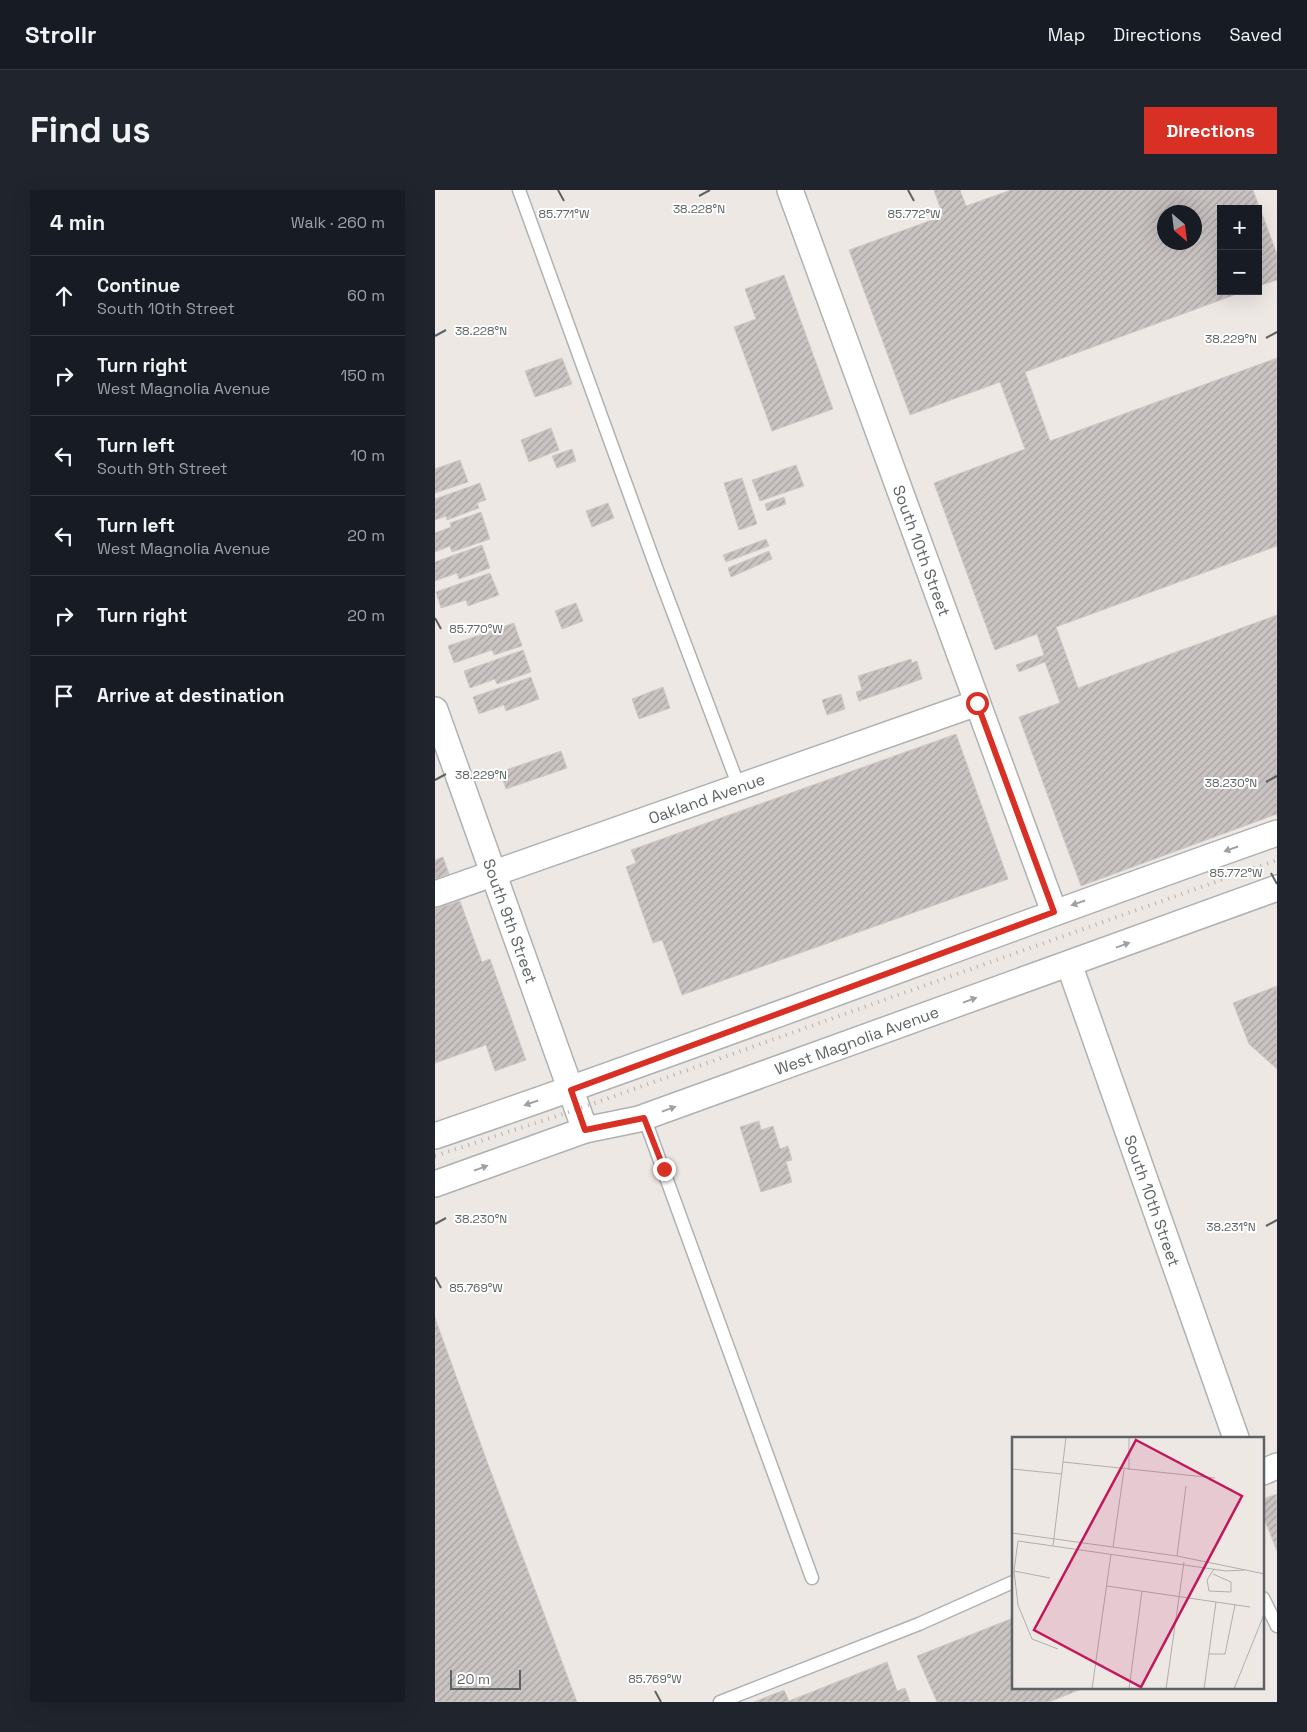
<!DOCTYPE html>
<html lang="en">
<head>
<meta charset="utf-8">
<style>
  :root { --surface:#171b24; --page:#20242c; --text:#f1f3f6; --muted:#9ea1a6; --line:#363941; --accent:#d93025 }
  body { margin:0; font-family:"Space Grotesk",sans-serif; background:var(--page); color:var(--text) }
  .controls { position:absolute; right:15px; top:15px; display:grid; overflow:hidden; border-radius:0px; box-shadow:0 5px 20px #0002 }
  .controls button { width:45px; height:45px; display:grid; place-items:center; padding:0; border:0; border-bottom:1px solid var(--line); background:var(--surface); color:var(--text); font:25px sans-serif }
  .compass { position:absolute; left:722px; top:15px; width:45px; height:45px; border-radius:50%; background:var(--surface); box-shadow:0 5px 20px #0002; rotate:152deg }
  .scale { position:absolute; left:15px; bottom:12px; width:71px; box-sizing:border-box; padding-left:5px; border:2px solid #5d6364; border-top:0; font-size:14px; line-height:18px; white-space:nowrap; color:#5d6364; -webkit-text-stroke:4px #fff; paint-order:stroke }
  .stop { position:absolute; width:15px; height:15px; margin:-11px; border:4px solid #d93025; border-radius:50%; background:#fff }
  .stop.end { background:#d93025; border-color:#fff; box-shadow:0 1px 5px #0008 }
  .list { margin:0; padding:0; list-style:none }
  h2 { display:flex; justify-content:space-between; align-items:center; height:65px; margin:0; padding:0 20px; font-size:21px }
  h2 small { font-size:16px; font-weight:400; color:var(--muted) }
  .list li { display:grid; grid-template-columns:32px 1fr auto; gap:15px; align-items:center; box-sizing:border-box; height:80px; padding:0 20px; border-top:1px solid var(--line) }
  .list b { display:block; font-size:19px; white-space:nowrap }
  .list p { margin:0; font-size:16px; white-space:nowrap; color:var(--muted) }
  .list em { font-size:16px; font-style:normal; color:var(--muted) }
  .icon { flex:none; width:28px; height:28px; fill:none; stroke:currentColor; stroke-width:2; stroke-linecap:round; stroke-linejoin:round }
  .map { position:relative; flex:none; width:842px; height:1512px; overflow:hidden; border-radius:0px }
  header { display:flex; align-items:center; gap:30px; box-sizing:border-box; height:70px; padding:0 25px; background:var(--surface); border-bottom:1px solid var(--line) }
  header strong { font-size:24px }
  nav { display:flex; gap:28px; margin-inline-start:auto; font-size:18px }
  .intro { display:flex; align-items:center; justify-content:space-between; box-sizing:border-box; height:120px; padding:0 30px }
  h1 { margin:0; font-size:35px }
  .button { padding:12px 22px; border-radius:0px; background:var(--accent); color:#fff; font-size:18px; font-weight:700 }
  main { display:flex; gap:30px; padding:0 30px }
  aside { flex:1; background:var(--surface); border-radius:0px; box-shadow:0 5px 20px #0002 }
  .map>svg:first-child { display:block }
  .building { fill:url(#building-hatch); stroke:#d2c8c4; fill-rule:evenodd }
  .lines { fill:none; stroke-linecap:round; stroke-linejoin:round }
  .service-casing { stroke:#aeb2b3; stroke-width:15 }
  .minor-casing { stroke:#aeb2b3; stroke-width:28 }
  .service { stroke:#fff; stroke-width:12 }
  .minor { stroke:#fff; stroke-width:25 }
  .rail { stroke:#b1b2b2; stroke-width:4; stroke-dasharray:1 6; stroke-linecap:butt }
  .oneway { fill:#9ea1a2 }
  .route { stroke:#d93025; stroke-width:6 }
  .ticks { fill:none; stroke:#5d6364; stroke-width:2 }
  .labels { text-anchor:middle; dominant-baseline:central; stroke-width:4; stroke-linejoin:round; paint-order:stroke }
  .street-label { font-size:16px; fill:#5d6364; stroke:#fff }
  .inset-road { fill:none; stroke:#b0afad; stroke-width:1 }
  .view { fill:#c2185b; fill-opacity:0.15; stroke:#c2185b; stroke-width:2.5 }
  .inset-edge { fill:none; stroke:#5d6364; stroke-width:2.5 }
  .ticks-label { font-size:12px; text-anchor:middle; fill:#5d6364; stroke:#fff; stroke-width:4; stroke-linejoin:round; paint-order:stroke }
</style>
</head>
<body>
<header>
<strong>Strollr</strong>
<nav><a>Map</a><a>Directions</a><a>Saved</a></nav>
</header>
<div class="intro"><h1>Find us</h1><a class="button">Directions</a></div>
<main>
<aside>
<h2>4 min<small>Walk · 260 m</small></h2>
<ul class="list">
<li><svg class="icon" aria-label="ahead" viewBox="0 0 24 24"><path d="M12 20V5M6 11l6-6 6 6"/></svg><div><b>Continue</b><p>South 10th Street</p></div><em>60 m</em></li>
<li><svg class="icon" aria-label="right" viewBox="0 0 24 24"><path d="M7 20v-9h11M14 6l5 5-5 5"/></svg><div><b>Turn right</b><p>West Magnolia Avenue</p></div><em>150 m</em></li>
<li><svg class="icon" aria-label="left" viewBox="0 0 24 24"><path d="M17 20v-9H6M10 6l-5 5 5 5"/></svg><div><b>Turn left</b><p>South 9th Street</p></div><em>10 m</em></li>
<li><svg class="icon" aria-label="left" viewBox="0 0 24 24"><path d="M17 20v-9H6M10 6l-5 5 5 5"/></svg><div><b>Turn left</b><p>West Magnolia Avenue</p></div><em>20 m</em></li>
<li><svg class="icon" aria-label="right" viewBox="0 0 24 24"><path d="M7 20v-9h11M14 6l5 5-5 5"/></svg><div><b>Turn right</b></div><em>20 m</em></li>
<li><svg class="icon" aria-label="arrive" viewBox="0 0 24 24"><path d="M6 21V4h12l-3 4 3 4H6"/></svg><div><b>Arrive at destination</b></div></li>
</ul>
</aside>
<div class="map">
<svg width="842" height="1512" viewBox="0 0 842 1512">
  <defs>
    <pattern id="building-hatch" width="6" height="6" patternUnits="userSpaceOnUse" patternTransform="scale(1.25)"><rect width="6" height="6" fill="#c9c3c2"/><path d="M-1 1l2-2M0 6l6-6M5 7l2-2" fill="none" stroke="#a6a2a1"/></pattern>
  </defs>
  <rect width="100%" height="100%" fill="#eee8e5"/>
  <g class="building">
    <path d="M 499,0 L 525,0 L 531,16 L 576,0 L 818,0 L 842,64 L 842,90 L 823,96 L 823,19 L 786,19 L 786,101 L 810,101 L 590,182 L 615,251 L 842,168 L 842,356 L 621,437 L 643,498 L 842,425 L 842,624 L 646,696 L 584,527 L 625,513 L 610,472 L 584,482 L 581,475 L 609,465 L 602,444 L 560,460 L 499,293 L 590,259 L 565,192 L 475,225 L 414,60 L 508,26 ZM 729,22 L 759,22 L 759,52 L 729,52 Z"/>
    <polygon points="349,85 398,219 337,241 299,137 321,129 310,99"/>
    <polygon points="127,168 137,194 100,207 90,181"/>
    <polygon points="116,238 124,260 94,272 86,250"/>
    <polygon points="137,259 141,271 122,278 117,266"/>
    <polygon points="25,270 33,292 0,303 0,279"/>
    <polygon points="361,275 369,296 325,311 317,290"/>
    <polygon points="307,288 322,334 304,340 289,293"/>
    <polygon points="45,293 51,310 42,313 44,318 12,330 11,326 0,330 0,309"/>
    <polygon points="349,307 351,314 332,321 330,314"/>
    <polygon points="173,313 179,328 157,337 151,321"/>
    <polygon points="46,322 55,349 17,362 15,356 0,362 0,343 16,337 15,333"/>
    <polygon points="331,349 334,356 291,372 288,365"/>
    <polygon points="47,355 55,378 24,389 22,383 0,391 0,372"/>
    <polygon points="334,361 337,369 296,387 293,378"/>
    <polygon points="55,383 64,405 33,416 31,410 6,418 1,402"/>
    <polygon points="141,413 148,431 127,439 120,421"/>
    <polygon points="79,433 87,456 59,465 57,460 19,473 13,456"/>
    <polygon points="88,460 96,482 62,494 60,489 35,498 29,481"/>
    <polygon points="476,469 477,473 482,471 487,489 424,511 421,502 427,500 423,486"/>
    <polygon points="96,487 104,509 71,521 69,515 44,524 38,507"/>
    <polygon points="228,497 235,518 204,529 197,509"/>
    <polygon points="406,504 410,519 392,525 387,510"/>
    <polygon points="521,544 573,689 247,805 227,750 218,753 191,677 201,673 196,660"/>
    <polygon points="126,561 132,578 71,599 65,582"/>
    <polygon points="8,667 14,684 0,689 0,670"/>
    <polygon points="25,711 47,772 55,769 91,870 60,881 51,855 0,873 0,719"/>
    <polygon points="842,796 842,879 814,854 798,813"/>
    <polygon points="324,931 326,940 338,936 345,959 353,956 357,970 351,972 357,992 326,1002 305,937"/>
    <polygon points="0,1128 53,1274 142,1512 0,1512"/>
    <polygon points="842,1304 842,1361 828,1326 828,1309"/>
    <polygon points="578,1428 578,1498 649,1498 614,1512 502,1512 482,1466"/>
    <polygon points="452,1472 462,1501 470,1498 475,1512 319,1512 349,1500 354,1511"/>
  </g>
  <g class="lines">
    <defs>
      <g id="service">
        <polyline points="84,0 221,377 304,597"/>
        <polyline points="209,927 377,1388"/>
        <polyline points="828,1408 842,1436"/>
        <polyline points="285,1512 484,1434 578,1392"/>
      </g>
      <g id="minor">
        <path id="s1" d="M 355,0 L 619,722"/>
        <path id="s2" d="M 0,520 L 150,940"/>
        <path id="s3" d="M 0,704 L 542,513"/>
        <path id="s4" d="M 634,774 L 801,1248"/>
        <path d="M 0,946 C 282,850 561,742 842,643"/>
        <path id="s5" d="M 0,994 L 150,940 L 204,929 L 842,698"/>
        <polyline points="828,1282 842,1276"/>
      </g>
    </defs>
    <use href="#service" class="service-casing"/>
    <use href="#minor" class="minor-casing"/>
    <use href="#service" class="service"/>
    <use href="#minor" class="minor"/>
    <polyline class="rail" points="0,966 143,919 842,670"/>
  </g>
  <defs><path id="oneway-solid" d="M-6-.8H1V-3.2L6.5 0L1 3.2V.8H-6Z" transform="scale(1.25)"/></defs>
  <g class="oneway">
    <use href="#oneway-solid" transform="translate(796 659) rotate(161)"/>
    <use href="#oneway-solid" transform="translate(643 713) rotate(161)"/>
    <use href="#oneway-solid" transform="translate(688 755) rotate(-20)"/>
    <use href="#oneway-solid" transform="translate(535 810) rotate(-20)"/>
    <use href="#oneway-solid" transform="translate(96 913) rotate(161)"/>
    <use href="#oneway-solid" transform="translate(234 919) rotate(-20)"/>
    <use href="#oneway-solid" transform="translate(46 978) rotate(-20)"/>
  </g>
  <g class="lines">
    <polyline class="route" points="229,979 209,928 150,940 136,900 619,722 542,513"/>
  </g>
  <path class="ticks" d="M 123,0 L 129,11M 473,0 L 479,11M 264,6 L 275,0M 0,146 L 11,140M 831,148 L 842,142M 0,428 L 6,439M 0,590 L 11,584M 831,592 L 842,586M 836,683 L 842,694M 0,1034 L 11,1028M 831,1036 L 842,1030M 0,1087 L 6,1098M 220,1501 L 226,1512"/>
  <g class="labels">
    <g class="street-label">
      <text stroke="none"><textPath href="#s1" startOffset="384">South 10th Street</textPath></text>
      <text stroke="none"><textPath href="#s3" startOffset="288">Oakland Avenue</textPath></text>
      <text stroke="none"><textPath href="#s2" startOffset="224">South 9th Street</textPath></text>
      <text stroke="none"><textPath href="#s5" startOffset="446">West Magnolia Avenue</textPath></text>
      <text stroke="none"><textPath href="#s4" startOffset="251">South 10th Street</textPath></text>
    </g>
  </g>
  <g transform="translate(577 1247)">
    <rect width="252" height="252" fill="#eee8e5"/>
    <path class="inset-road" d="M 54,0 L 41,109 L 214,134 L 233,133M 117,0 L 117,33M 51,25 L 203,41M 0,32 L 50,37M 0,96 L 165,119 L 253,137M 101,110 L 112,33M 165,119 L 174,49M 2,134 L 6,168 L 20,202 L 46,212M 201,137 L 219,145 L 219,155 L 197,154 L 195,143 L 202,132M 38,141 L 2,134 L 6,104 L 41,109M 95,149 L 238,170M 197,217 L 213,217 L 223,168M 80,252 L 99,117M 117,252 L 130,154M 154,252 L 172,125M 192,252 L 204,165M 222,252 L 253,175"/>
    <path class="view" d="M 124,3 L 230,59 L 129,250 L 22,193 Z"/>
    <rect width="252" height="252" class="inset-edge"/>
  </g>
  <g class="ticks-label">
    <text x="264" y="23">38.228°N</text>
    <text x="129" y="28">85.771°W</text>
    <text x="479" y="28">85.772°W</text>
    <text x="46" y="145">38.228°N</text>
    <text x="796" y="153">38.229°N</text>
    <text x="41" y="443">85.770°W</text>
    <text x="46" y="589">38.229°N</text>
    <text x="796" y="597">38.230°N</text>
    <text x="801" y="687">85.772°W</text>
    <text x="46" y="1033">38.230°N</text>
    <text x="796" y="1041">38.231°N</text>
    <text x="41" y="1102">85.769°W</text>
    <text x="220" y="1493">85.769°W</text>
  </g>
</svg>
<div class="controls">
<button>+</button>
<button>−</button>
</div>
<svg class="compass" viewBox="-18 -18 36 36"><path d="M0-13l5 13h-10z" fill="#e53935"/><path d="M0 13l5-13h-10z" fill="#9ea1a6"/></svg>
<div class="scale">20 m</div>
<div class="stop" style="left:542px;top:513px"></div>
<div class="stop end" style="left:229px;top:979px"></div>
</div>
</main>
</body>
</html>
